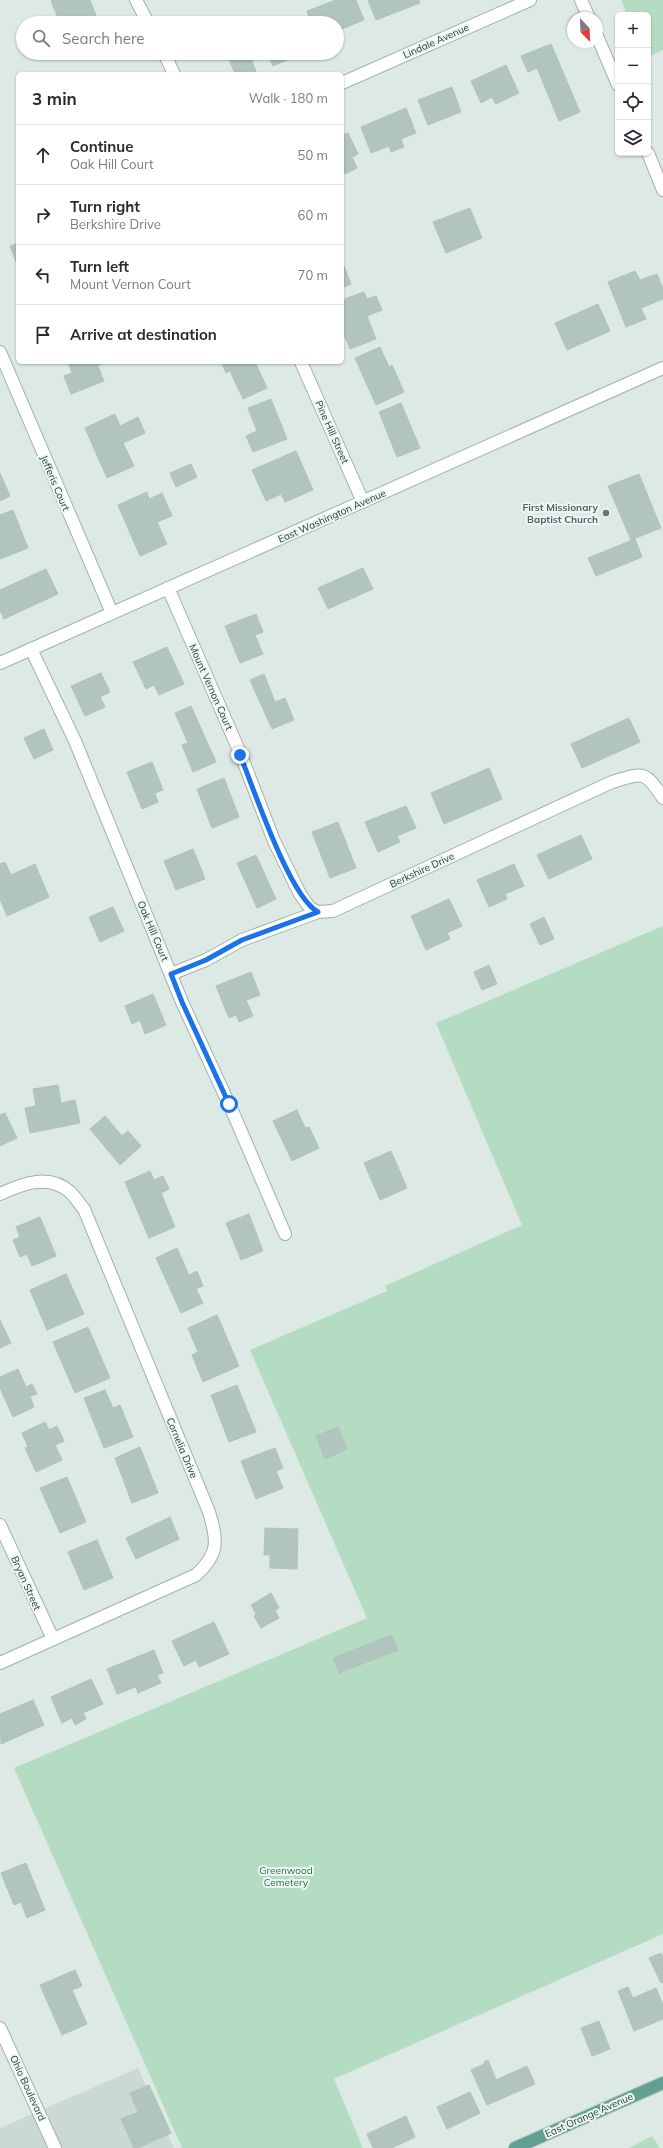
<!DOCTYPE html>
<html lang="en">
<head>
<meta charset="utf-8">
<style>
  :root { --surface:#fff; --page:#f2f2f3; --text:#2b2b33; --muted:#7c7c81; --line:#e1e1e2 }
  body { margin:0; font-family:Mulish,sans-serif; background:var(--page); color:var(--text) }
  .controls { position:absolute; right:12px; top:12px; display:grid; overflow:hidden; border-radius:6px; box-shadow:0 1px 3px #0004 }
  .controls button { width:36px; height:36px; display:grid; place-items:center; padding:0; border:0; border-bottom:1px solid var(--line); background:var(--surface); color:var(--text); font:20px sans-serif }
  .compass { position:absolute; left:567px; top:12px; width:36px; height:36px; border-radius:50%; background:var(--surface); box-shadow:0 1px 3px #0004; rotate:157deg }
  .stop { position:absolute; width:12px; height:12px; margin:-9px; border:3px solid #1a73e8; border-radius:50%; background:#fff }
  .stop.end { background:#1a73e8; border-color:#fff; box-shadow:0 1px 4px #0008 }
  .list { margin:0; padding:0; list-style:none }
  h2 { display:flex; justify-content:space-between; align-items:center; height:52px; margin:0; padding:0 16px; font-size:17px }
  h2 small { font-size:13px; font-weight:400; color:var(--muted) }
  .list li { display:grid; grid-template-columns:26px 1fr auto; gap:12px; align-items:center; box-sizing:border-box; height:60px; padding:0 16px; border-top:1px solid var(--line) }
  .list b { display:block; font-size:15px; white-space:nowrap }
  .list p { margin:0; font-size:13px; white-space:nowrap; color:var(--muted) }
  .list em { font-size:13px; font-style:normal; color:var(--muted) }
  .icon { flex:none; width:22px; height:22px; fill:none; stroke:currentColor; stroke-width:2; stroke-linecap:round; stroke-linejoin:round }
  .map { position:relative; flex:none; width:663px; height:2148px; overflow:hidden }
  .search { position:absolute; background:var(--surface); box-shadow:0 1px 3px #0004; left:16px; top:16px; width:328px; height:44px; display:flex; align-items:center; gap:10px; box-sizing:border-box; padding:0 14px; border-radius:22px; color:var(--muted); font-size:15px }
  .panel { position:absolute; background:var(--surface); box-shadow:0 1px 3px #0004; left:16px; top:72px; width:328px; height:292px; border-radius:6px }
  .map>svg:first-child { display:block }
  .built { fill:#cbd9d4 }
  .green { fill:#b4dcc2 }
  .building { fill:#b2c4be; stroke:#afc3bc }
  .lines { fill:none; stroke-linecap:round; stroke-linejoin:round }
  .minor-casing { stroke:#a0b1ac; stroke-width:14 }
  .major-casing { stroke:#bcc4c2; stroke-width:14 }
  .minor { stroke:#fff; stroke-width:12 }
  .major { stroke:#60a194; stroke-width:12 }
  .route { stroke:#1a73e8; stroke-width:5 }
  .worship-dot { fill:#6b7280; stroke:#edf6f2; stroke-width:1.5 }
  .labels { text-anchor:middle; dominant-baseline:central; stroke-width:4; stroke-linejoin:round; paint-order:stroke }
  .street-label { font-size:10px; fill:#1e3933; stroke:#edf6f2 }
  .worship-label { font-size:10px; font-weight:bold; fill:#5b616d; stroke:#edf6f2; text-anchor:end }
  .park-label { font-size:10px; fill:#287049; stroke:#edf6f2 }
</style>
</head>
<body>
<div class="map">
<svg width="663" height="2148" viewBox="0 0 663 2148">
  <rect width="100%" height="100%" fill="#dde9e5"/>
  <polygon class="built" points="138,2068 174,2148 0,2148 0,2128"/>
  <g class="green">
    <polygon points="621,0 663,0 663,50 648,57 648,15 627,15"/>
    <polygon points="663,926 663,1934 334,2079 363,2148 182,2148 14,1768 367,1618 250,1350 387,1291 385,1286 522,1225 436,1023"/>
    <polygon points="652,2136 660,2148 629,2148"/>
  </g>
  <g class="building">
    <polygon points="54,0 90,0 99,23 60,23 51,1"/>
    <polygon points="336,0 356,0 364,20 337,31 337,23 311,23 307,11"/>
    <polygon points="368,0 419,0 420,3 376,20"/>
    <polygon points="551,44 580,112 559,121 537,68 528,72 521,56"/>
    <polygon points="230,53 249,53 257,74 235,74 227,54"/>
    <polygon points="267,53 303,53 273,66"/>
    <polygon points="506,65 519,93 496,104 492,97 481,103 471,81"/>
    <polygon points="452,87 461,112 428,125 418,100"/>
    <polygon points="406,108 416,133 401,139 404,147 391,152 389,146 371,153 361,127"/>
    <polygon points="348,133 358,154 352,157 357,168 345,174 342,168 342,135"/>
    <polygon points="470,208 482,238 446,253 433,222"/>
    <polygon points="18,243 18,267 10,246"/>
    <polygon points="342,261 351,284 342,288"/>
    <polygon points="635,271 640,280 657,274 663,289 663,299 641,308 646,319 626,327 608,282"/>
    <polygon points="364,292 367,299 376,296 382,310 367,316 376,339 350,349 342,330 342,300"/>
    <polygon points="598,304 610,331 567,350 555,323"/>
    <polygon points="380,347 389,367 392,365 404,392 376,405 355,358"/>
    <polygon points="68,362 105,362 98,366 104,381 71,394 64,376 72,373"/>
    <polygon points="221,362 255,362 267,388 243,399 230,371 226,373"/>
    <polygon points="271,399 287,439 253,452 246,436 257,431 248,408"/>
    <polygon points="401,403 420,448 397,457 379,412"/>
    <polygon points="115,414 120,426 138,417 145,433 123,443 134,466 107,478 85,428"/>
    <polygon points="296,451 313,490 285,502 281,494 266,501 252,470"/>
    <polygon points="191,464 197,477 176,487 170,473"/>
    <polygon points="0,473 10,496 0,501"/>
    <polygon points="639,474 661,528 631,540 608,486"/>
    <polygon points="147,492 149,499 162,493 172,516 157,522 167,544 140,556 118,505"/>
    <polygon points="13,510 28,548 0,559 0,515"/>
    <polygon points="635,539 642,557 596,576 588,558"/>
    <polygon points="363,568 373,589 328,609 318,588"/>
    <polygon points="46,569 58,594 4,619 0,610 0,590"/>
    <polygon points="256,614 263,632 255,635 263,654 240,663 225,626"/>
    <polygon points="167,647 184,684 159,695 154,685 146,689 133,662"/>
    <polygon points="101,673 110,692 100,697 105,707 85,716 71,686"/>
    <polygon points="264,674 275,702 285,698 294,720 272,729 250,680"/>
    <polygon points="191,706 216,762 193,772 182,745 188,743 175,713"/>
    <polygon points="629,718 640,742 582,768 571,744"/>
    <polygon points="44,729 53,750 34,759 24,738"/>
    <polygon points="152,762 163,790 155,793 158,802 142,809 127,772"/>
    <polygon points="489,768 502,799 444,824 431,793"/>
    <polygon points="224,778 239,817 212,828 197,789"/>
    <polygon points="406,806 416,828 397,836 400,842 378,852 365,822"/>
    <polygon points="338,822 356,868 330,878 312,832"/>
    <polygon points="581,835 592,859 549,879 537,855"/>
    <polygon points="193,849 205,879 176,890 164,861"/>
    <polygon points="256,855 276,899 257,908 237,863"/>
    <polygon points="5,862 11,875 35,864 49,897 7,916 0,899 0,864"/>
    <polygon points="514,864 524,886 505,894 507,899 489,907 477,880"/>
    <polygon points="449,899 462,926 447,933 450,939 426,950 411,916"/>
    <polygon points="113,907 124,931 100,942 89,917"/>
    <polygon points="544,917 554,939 540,945 530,924"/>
    <polygon points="489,965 497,984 482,990 474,972"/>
    <polygon points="251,972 260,995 246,1000 253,1016 239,1022 236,1015 229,1018 216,986"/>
    <polygon points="153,994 166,1025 145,1034 140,1020 132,1024 125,1006"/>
    <polygon points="58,1085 61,1103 75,1100 80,1123 30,1133 25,1108 36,1106 33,1089"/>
    <polygon points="297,1110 305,1128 309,1127 319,1148 292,1161 273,1121"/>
    <polygon points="5,1113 17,1138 0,1146 0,1115"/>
    <polygon points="105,1116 122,1136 128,1131 141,1146 120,1165 90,1129"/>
    <polygon points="391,1151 407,1188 380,1200 364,1163"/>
    <polygon points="150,1171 154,1180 163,1176 169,1189 161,1193 175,1227 149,1238 125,1182"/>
    <polygon points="249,1214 263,1251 241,1260 226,1223"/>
    <polygon points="40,1217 56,1256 32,1266 27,1254 20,1257 13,1240 20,1237 16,1227"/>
    <polygon points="177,1248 189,1275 197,1271 203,1286 196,1289 203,1303 181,1313 156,1258"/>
    <polygon points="66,1274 84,1314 47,1330 30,1290"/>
    <polygon points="217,1315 239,1366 203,1382 192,1355 198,1352 188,1328"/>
    <polygon points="0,1320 11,1343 0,1348"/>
    <polygon points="88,1327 110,1378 75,1393 53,1342"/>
    <polygon points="18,1369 26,1387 32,1384 37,1394 30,1396 34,1407 13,1417 0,1388 0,1377"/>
    <polygon points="237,1385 256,1432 229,1442 211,1395"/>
    <polygon points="105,1390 113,1408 120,1405 133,1437 104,1448 84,1398"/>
    <polygon points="45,1422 49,1430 57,1426 64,1441 55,1445 62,1460 36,1472 25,1448 28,1447 22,1433"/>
    <polygon points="338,1427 347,1449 325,1459 316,1436"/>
    <polygon points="140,1447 158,1493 132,1503 115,1458"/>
    <polygon points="275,1448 283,1468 276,1471 283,1488 256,1499 241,1461"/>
    <polygon points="67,1477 86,1522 60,1533 40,1488"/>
    <polygon points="170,1517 179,1539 136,1559 126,1538"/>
    <polygon points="265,1528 298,1529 297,1569 270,1568 270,1555 264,1555"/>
    <polygon points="97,1540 113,1578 84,1590 68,1552"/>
    <polygon points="271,1593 279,1608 275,1610 279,1618 261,1628 254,1616 256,1614 251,1605"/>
    <polygon points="214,1622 229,1654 199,1667 196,1660 184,1666 172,1641"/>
    <polygon points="391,1635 398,1650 339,1673 333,1658"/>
    <polygon points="154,1650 163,1673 157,1675 161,1683 138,1693 136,1687 117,1694 107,1669"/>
    <polygon points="91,1679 103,1704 83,1713 86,1719 75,1725 72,1718 62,1723 51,1697"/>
    <polygon points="33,1700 44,1725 1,1744 0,1714"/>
    <polygon points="26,1863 45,1910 27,1918 21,1902 14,1905 1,1873"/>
    <polygon points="661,1953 663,1958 663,1982 661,1983 649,1958"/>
    <polygon points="75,1970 82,1986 72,1990 87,2024 62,2035 40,1985"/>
    <polygon points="628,1987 633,1998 656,1988 663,2005 663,2019 634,2031 618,1991"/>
    <polygon points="599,2021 610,2049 592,2056 581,2028"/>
    <polygon points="488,2060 496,2080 527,2066 535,2084 487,2105 471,2070 484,2064 484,2062"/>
    <polygon points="149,2085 171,2133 138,2148 134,2148 121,2119 138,2112 130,2093"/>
    <polygon points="470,2092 480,2113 447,2129 437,2107"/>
    <polygon points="406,2116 415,2137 392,2148 373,2148 367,2134"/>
  </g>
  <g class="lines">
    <defs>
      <g id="minor">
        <polyline points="136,0 148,23"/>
        <polyline points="581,0 589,18"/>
        <polyline points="597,36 618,85"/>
        <polyline points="164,53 174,74"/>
        <polyline points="342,83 530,0"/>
        <polyline points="648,153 663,190"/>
        <polyline points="0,352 112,613"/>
        <polyline points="301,362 363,502"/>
        <polyline points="168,588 241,755 274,841 300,894 310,908 318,912"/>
        <polyline points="31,649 75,741 182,1002 234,1115 285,1234"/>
        <polyline points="0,663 663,368"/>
        <path d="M 171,974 L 206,960 L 242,940 L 318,912 L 333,911 L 612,782 C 643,773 644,769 663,798"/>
        <path d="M 0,1194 C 22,1184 49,1173 70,1192 C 75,1196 79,1204 84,1209 L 209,1512 C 218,1541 219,1554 196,1575 L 0,1663"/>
        <polyline points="0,1525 53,1639"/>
        <polyline points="0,2028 55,2148"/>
      </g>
      <polyline id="major" points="515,2148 663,2083"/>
    </defs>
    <use href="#minor" class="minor-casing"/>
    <use href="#major" class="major-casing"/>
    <use href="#minor" class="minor"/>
    <use href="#major" class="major"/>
  </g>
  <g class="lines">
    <path class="route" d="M 229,1104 L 182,1002 L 171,974 L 206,960 L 242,940 L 318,912 C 289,896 254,789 240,755"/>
  </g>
  <circle class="worship-dot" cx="606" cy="513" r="4"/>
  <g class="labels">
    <g class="street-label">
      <text transform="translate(436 41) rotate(-24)">Lindale Avenue</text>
      <text transform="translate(332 432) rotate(66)">Pine Hill Street</text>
      <text transform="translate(55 483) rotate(67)">Jefferis Court</text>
      <text transform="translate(332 516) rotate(-24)">East Washington Avenue</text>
      <text transform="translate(211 687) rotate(66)">Mount Vernon Court</text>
      <text transform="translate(422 870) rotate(-25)">Berkshire Drive</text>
      <text transform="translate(153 931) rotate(67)">Oak Hill Court</text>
      <text transform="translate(182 1448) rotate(67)">Cornelia Drive</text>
      <text transform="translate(26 1583) rotate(66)">Bryan Street</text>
      <text transform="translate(28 2088) rotate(65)">Ohio Boulevard</text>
      <text transform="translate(589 2115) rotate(-24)">East Orange Avenue</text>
    </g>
    <g class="worship-label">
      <text x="598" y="507">First Missionary<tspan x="598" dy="12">Baptist Church</tspan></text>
    </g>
    <g class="park-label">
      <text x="286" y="1870">Greenwood<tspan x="286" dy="12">Cemetery</tspan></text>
    </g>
  </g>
</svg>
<div class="controls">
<button>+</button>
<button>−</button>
<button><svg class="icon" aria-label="locate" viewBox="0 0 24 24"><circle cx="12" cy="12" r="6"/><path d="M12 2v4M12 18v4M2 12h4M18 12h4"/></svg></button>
<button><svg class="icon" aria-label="layers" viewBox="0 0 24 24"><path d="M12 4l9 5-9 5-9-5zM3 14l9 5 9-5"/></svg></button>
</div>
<svg class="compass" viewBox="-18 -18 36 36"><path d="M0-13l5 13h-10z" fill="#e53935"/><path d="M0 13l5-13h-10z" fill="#7c7c81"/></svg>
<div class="stop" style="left:229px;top:1104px"></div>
<div class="stop end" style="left:240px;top:755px"></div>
<div class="search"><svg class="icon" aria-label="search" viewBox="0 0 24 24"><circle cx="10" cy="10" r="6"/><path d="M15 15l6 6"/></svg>Search here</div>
<section class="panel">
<h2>3 min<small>Walk · 180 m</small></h2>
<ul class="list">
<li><svg class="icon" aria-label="ahead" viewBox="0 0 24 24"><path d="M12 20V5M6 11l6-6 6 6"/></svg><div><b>Continue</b><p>Oak Hill Court</p></div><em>50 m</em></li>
<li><svg class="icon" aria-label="right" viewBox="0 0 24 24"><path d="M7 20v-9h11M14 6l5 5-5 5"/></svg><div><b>Turn right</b><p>Berkshire Drive</p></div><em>60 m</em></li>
<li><svg class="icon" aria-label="left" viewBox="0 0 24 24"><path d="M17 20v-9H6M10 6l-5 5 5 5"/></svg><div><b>Turn left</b><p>Mount Vernon Court</p></div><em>70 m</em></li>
<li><svg class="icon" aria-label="arrive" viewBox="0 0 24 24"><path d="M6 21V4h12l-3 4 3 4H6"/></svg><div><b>Arrive at destination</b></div></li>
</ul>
</section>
</div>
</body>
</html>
